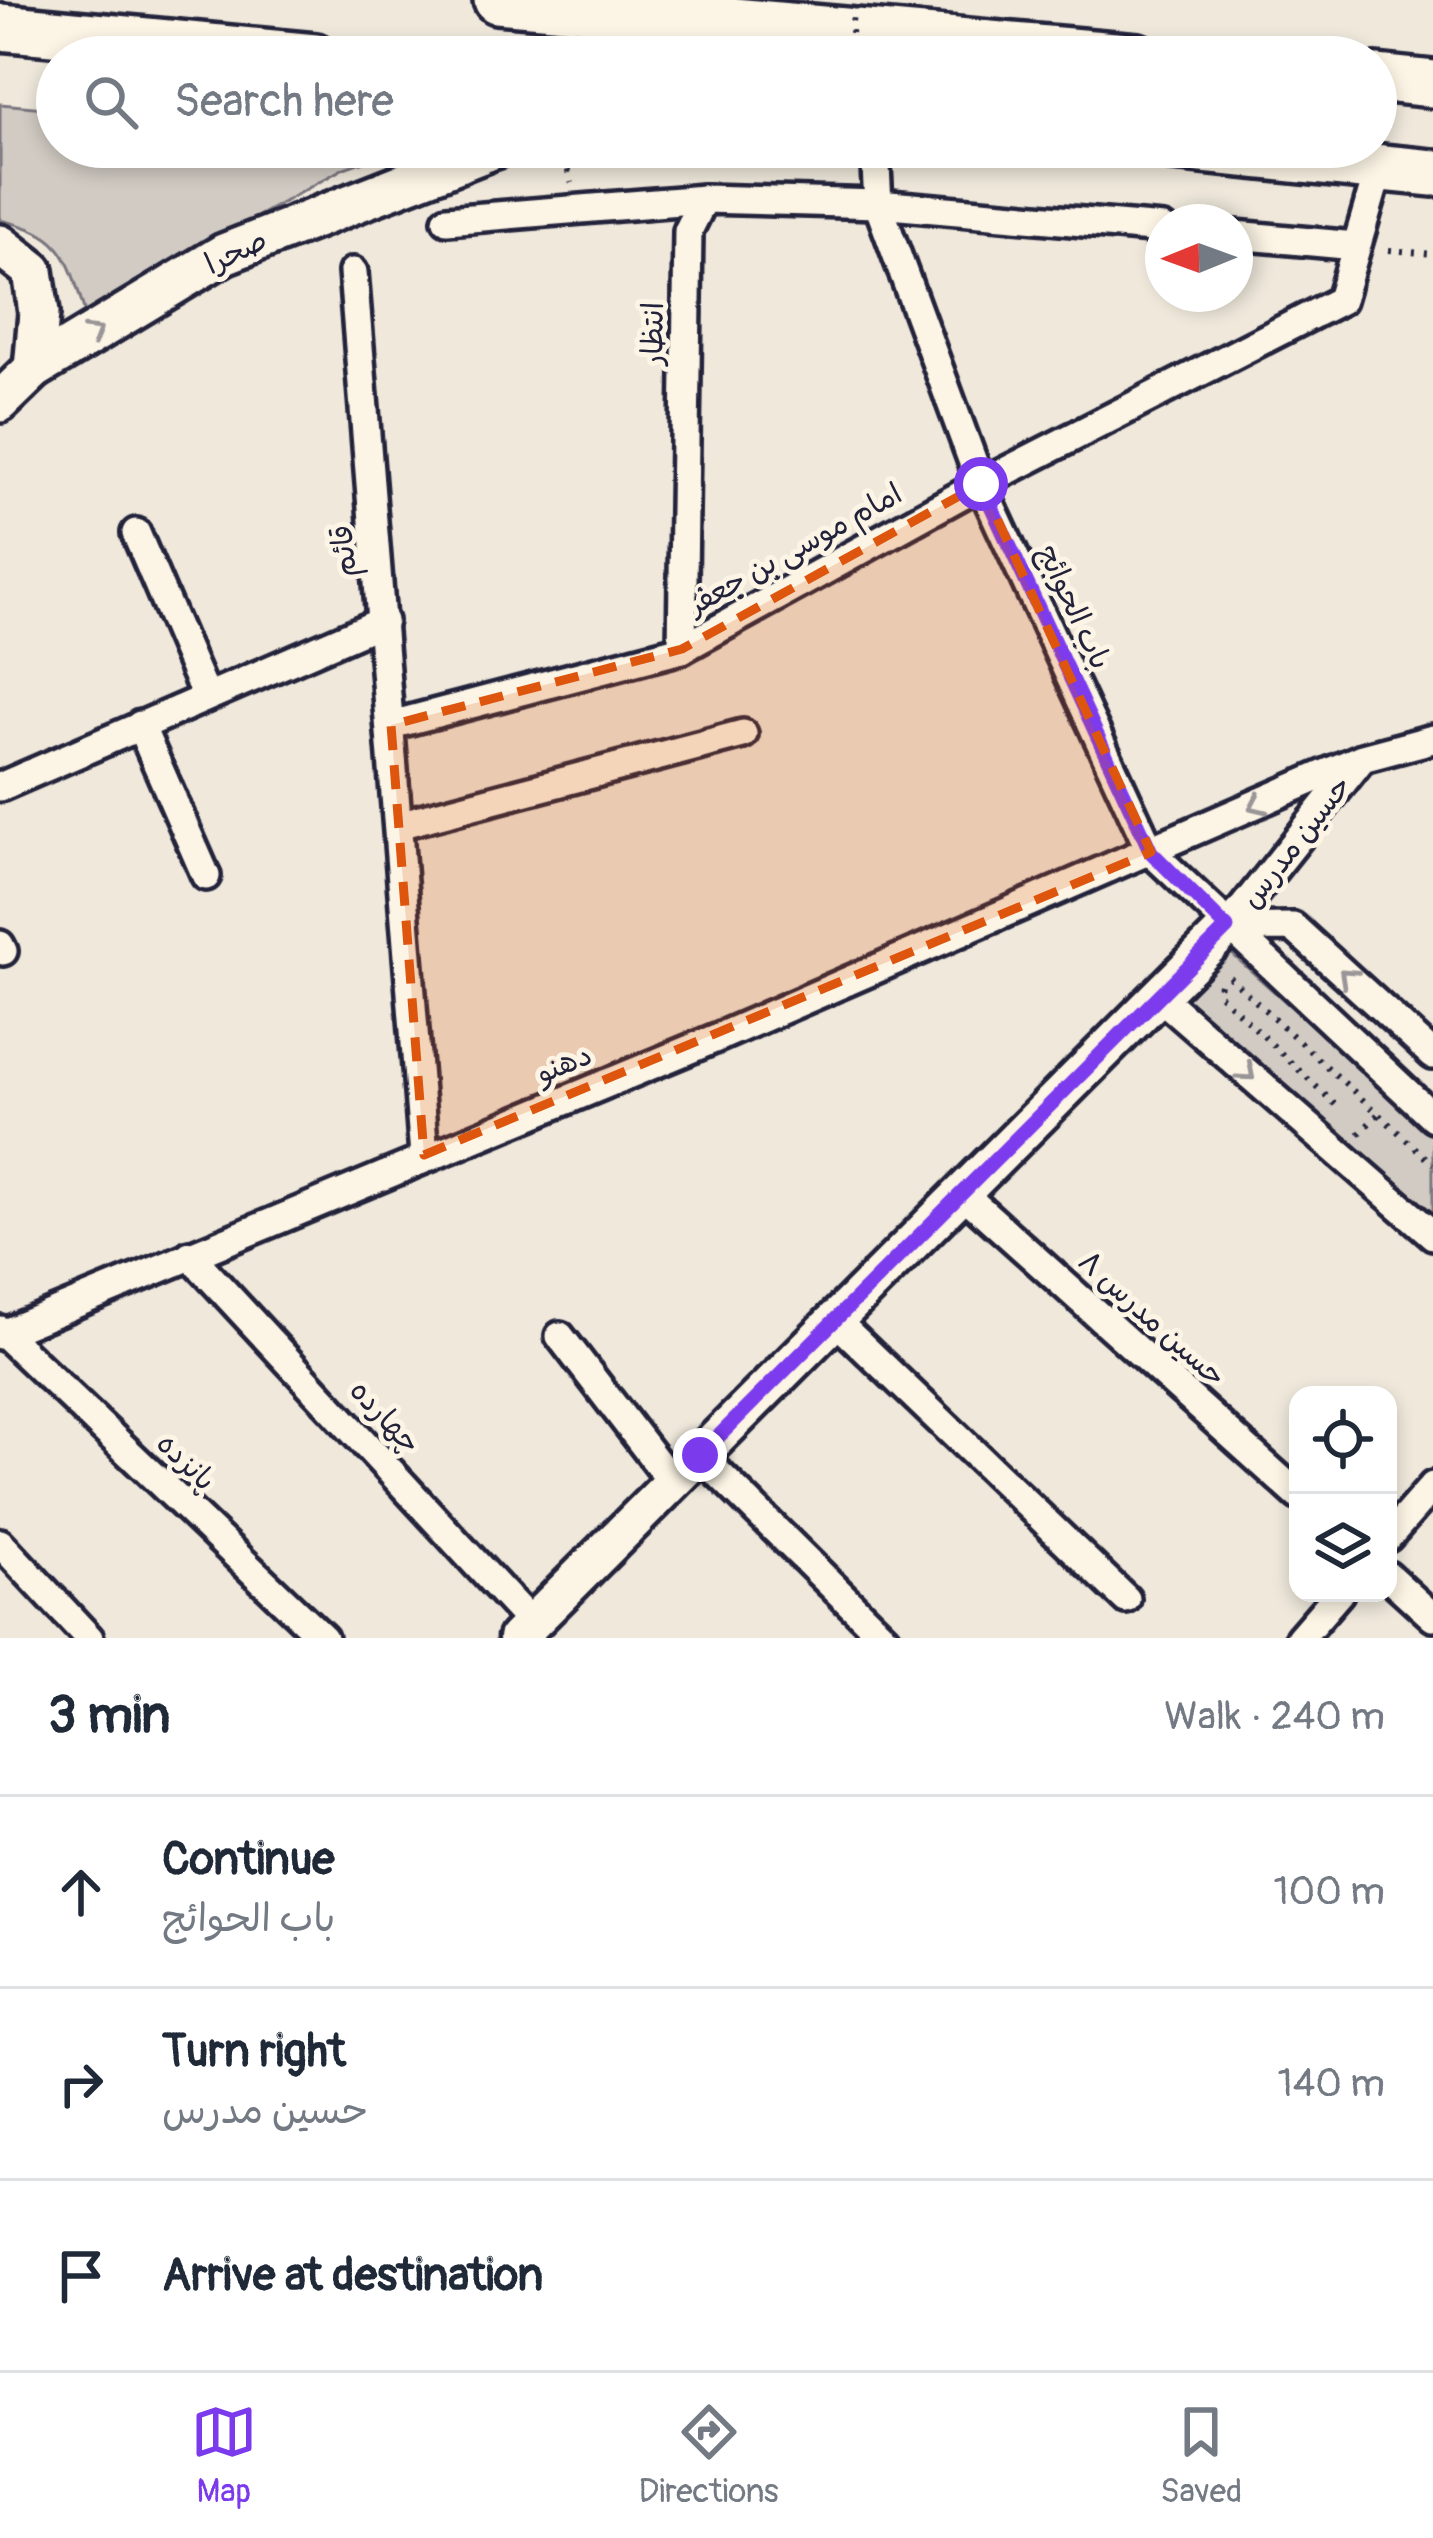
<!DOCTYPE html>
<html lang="en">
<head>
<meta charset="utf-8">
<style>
  :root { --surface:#fff; --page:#f2f2f3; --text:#1f2937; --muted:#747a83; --line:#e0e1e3; --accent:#7c3aed }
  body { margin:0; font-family:Pangolin,"Playpen Sans Arabic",sans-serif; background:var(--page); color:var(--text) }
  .controls { position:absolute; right:36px; bottom:36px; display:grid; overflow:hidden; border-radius:24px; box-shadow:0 6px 18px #0003 }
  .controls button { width:108px; height:108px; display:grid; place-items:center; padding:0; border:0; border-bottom:3px solid var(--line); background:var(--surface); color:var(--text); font:60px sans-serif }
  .compass { position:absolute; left:1145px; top:204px; width:108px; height:108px; border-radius:50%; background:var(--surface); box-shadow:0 6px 18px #0003; rotate:269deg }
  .stop { position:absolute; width:36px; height:36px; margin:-27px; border:9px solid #7c3aed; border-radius:50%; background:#fff }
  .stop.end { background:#7c3aed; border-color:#fff; box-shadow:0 3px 12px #0008 }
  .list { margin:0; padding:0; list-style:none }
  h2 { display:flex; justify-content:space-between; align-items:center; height:156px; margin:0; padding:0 48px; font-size:51px }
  h2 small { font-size:39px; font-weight:400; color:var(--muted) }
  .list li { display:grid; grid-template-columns:78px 1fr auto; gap:36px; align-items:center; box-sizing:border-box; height:192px; padding:0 48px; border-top:3px solid var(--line) }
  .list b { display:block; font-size:45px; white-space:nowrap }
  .list p { margin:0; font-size:39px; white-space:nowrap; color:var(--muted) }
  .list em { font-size:39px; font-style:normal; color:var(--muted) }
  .icon { flex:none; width:66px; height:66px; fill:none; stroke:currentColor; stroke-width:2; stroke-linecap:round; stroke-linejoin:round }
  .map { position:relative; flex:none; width:1433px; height:1638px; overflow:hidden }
  .search { position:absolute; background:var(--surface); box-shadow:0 6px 18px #0003; left:36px; right:36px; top:36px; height:132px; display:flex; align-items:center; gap:30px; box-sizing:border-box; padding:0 42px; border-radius:66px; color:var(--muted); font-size:45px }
  .sheet { height:732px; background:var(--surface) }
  nav { display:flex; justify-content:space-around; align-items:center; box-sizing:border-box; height:168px; border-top:3px solid var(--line); background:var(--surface); font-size:33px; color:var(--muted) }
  nav a { display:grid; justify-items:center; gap:6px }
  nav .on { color:var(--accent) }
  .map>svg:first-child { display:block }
  .green { fill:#d1cbc3; stroke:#7a767f; stroke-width:3 }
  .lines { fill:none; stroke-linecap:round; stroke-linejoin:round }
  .minor-casing { stroke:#22223b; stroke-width:36 }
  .tertiary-casing { stroke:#22223b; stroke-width:45 }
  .secondary-casing { stroke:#22223b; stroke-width:48 }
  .primary-casing { stroke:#22223b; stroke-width:54 }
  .path { stroke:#22223b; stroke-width:6; stroke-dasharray:3 9; stroke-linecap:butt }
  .minor { stroke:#fcf5e5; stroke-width:27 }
  .tertiary { stroke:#fcf5e5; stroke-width:36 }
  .secondary { stroke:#fcf5e5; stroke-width:39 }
  .primary { stroke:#fcf5e5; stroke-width:45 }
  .path-bridge { stroke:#22223b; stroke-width:6; stroke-dasharray:3 9; stroke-linecap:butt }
  .oneway { stroke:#9a9698 }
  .route { stroke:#7c3aed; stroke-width:15 }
  .marked { fill:#de560e; fill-opacity:0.2; stroke:#de560e; stroke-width:9; stroke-dasharray:24 15; stroke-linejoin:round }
  .labels { text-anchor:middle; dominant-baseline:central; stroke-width:10; stroke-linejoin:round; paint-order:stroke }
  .street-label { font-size:30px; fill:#22223b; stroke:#fcf5e5 }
</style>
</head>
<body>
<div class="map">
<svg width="1433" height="1638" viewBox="0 0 1433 1638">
  <rect width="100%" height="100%" fill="#efe8db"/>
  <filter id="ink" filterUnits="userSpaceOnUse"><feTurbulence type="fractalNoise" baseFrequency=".00833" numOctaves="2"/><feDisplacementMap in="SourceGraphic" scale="24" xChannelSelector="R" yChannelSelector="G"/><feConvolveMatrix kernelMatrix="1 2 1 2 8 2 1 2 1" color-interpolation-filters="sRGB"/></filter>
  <g filter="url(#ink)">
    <g class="green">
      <path d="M 0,104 L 57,109 L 57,147 L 403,147 L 344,168 L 85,313 C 67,254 63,234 0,220 Z"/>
      <polygon points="1222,945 1433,1134 1433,1224 1172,996"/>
    </g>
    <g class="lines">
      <defs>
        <g id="minor">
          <polyline points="875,147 878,204 981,484 1151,852 1433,1117"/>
          <polyline points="447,220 704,199"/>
          <polyline points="1235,235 1356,246"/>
          <polyline points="353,272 424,1155"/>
          <polyline points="136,533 206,697"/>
          <polyline points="682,649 688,231 704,199 878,204 1163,229"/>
          <polyline points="140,725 206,876"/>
          <polyline points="391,725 682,649 981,484 1341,300 1379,169"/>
          <polyline points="0,787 383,621"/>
          <polyline points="398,825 743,734"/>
          <polyline points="1227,928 1293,927 1433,1055"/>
          <polyline points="1227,928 1359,762"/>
          <polyline points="0,945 3,951"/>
          <polyline points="1159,996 1433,1235"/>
          <polyline points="962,1193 1298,1495"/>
          <polyline points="190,1255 531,1623"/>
          <polyline points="835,1320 1126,1599"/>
          <polyline points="0,1330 323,1638"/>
          <polyline points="0,1335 719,1037 1362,758 1433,739"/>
          <polyline points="560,1336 672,1482"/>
          <polyline points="700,1455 885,1638"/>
          <polyline points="1388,1537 1433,1486"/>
          <polyline points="0,1543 89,1638"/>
          <polyline points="1388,1576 1433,1617"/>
          <polyline points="1300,1638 1339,1593"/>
        </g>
        <polyline id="tertiary" points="517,1638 1227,928"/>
        <g id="secondary">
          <polyline points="0,245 33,271 39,313 34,369"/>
          <polyline points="0,402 34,369 224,254 497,147"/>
        </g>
        <g id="primary">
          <polyline points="497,0 1137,57"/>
          <polyline points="0,27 315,57"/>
          <polyline points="1376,78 1433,84"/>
          <polyline points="1172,147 1433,173"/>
        </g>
      </defs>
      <use href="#minor" class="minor-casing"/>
      <use href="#tertiary" class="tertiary-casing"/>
      <use href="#secondary" class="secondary-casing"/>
      <use href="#primary" class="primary-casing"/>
      <g class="path">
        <polyline points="562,147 571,183"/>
        <polyline points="1389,250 1433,254"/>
        <polyline points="1229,977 1433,1164"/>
        <polyline points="1220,984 1218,993 1341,1110"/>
        <polyline points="1359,1134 1379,1113"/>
      </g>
      <use href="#minor" class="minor"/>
      <use href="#tertiary" class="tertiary"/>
      <use href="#secondary" class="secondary"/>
      <use href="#primary" class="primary"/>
      <polyline class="path-bridge" points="849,57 854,0"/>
    </g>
    <defs><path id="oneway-chevron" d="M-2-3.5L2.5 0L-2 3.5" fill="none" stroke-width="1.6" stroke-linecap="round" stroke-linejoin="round" transform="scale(3)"/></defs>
    <g class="oneway">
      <use href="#oneway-chevron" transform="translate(94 333) rotate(-31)"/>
      <use href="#oneway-chevron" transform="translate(1257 805) rotate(156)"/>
      <use href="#oneway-chevron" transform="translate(1347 976) rotate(-137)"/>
      <use href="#oneway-chevron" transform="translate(1247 1073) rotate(41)"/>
    </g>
  </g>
  <g class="lines" filter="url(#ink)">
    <polyline class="route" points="700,1455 1227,928 1151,852 981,484"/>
  </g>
  <path class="marked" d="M 981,484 L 1151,852 L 424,1155 L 391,725 L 682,649 Z"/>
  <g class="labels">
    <g class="street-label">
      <text transform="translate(236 252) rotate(-26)">صحرا</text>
      <text transform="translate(653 334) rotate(-89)">انتظار</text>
      <text transform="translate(795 549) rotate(-29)">امام موسی بن جعفر</text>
      <text transform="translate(344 551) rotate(-95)">قائم</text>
      <text transform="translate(1074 607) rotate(65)">باب الحوائج</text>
      <text transform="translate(1296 842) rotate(-52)">حسین مدرس</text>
      <text transform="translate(564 1064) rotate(-22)">دهنو</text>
      <text transform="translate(1152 1319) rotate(42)">حسین مدرس ۸</text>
      <text transform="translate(385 1417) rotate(47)">چهارده</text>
      <text transform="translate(186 1462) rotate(44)">پانزده</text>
    </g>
  </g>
</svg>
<div class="controls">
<button><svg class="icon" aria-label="locate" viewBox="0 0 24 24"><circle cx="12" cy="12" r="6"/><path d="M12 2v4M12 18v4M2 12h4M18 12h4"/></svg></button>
<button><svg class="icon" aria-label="layers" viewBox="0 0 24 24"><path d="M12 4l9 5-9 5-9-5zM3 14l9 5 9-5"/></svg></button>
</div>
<svg class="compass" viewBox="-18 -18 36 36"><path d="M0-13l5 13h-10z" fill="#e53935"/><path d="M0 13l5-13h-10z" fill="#747a83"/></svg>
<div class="stop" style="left:981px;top:484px"></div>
<div class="stop end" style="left:700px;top:1455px"></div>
<div class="search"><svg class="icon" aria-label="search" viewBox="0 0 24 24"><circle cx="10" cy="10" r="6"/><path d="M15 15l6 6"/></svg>Search here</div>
</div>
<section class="sheet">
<h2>3 min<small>Walk · 240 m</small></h2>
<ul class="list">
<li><svg class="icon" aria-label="ahead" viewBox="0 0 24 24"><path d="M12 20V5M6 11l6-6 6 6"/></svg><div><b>Continue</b><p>باب الحوائج</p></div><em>100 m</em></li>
<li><svg class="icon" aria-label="right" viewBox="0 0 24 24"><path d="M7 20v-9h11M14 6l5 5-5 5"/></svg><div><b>Turn right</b><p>حسین مدرس</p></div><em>140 m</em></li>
<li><svg class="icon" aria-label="arrive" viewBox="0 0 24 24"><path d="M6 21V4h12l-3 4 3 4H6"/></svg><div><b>Arrive at destination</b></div></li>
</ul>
</section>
<nav>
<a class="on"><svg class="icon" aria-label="map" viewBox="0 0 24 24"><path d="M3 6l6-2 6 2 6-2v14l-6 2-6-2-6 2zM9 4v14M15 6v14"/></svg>Map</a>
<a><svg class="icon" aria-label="directions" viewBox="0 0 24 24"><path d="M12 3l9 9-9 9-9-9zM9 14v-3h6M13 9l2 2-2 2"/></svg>Directions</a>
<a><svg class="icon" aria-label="saved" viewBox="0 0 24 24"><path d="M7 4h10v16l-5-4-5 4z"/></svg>Saved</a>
</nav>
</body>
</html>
